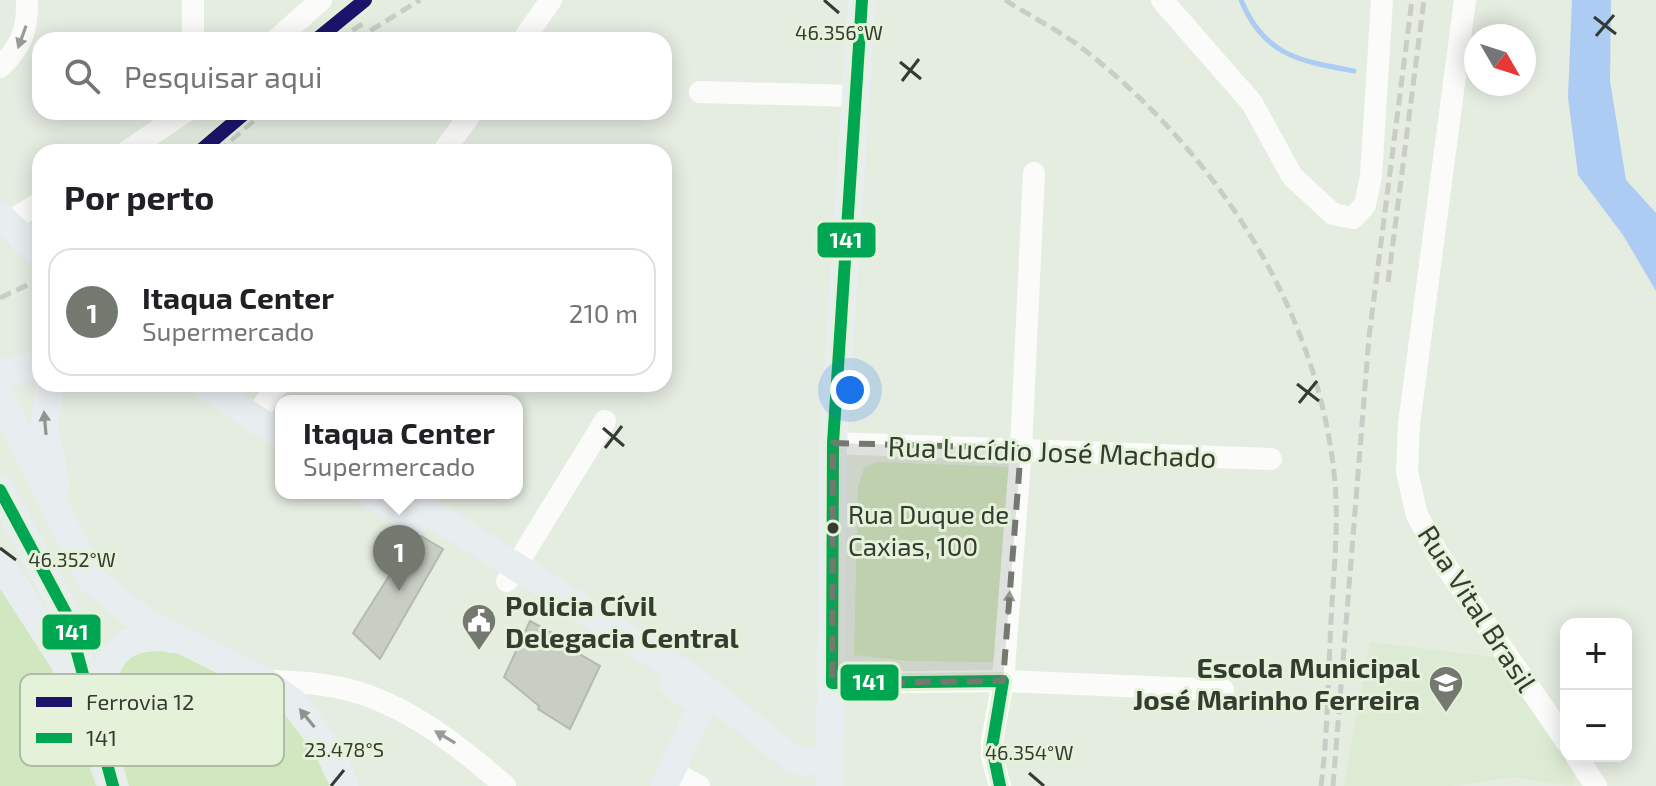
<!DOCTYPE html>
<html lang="pt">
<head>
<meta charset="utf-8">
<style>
  :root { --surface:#fff; --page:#f2f2f2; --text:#202124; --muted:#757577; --line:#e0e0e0; --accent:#73796f }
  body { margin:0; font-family:"Exo 2",sans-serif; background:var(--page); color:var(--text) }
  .controls { position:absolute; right:24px; bottom:24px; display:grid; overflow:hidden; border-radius:16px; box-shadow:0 4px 20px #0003 }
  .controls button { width:72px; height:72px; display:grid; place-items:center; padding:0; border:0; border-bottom:2px solid var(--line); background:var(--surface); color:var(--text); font:40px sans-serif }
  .compass { position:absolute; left:1464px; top:24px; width:72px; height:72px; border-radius:50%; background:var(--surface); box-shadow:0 4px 20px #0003; rotate:129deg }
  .you { position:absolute; left:850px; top:390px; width:28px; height:28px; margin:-20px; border:6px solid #fff; border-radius:50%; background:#1a73e8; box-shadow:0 0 0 12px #1a73e833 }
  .badge { display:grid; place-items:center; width:52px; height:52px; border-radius:50%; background:var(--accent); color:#fff; font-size:26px; font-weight:700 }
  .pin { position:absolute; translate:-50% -66px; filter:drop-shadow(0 2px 4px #0008) }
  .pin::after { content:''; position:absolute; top:42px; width:28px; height:24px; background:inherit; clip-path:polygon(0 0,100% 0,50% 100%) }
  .popup { position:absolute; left:275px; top:395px; width:248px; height:104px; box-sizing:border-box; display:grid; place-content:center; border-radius:16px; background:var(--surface); filter:drop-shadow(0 2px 6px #0005); font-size:26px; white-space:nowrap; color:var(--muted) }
  .popup b { font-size:30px; color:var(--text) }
  .popup::after { content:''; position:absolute; left:50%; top:100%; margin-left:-16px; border:16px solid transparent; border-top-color:var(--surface) }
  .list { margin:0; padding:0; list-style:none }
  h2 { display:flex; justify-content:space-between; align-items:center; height:104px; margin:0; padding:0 32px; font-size:34px }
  h2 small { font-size:26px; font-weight:400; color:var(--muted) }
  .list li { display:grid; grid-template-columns:52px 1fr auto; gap:24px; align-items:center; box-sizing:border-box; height:128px; margin:0 16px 16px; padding:0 16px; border:2px solid var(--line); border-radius:24px }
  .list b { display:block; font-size:30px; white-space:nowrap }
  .list p { margin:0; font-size:26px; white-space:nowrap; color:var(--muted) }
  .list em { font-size:26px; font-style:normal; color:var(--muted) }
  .icon { flex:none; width:44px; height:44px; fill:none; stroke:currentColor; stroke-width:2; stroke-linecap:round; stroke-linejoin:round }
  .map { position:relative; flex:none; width:1656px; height:786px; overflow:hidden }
  .search { position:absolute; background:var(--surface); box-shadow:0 4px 20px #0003; left:32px; top:32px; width:640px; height:88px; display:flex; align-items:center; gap:20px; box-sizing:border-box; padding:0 28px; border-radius:24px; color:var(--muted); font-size:30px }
  .panel { position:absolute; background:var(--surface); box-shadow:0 4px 20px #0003; left:32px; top:144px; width:640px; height:248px; border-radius:24px }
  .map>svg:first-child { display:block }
  .built { fill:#deebd4 }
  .green { fill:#d1e7bf }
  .water { fill:#acccf3 }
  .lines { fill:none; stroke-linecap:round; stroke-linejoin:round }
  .stream { stroke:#acccf3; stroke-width:5 }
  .building { fill:#c8cec4; stroke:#b4bab0; stroke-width:2 }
  .minor { stroke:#fbfcfa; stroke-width:22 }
  .major { stroke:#e8edf0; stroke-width:28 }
  .rail { stroke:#caccc8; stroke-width:5; stroke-dasharray:12 6; stroke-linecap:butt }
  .bus-1-casing { stroke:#e4f2da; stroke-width:18 }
  .bus-1 { stroke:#00a651; stroke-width:12 }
  .rail-1-casing { stroke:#e4f2da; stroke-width:20 }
  .rail-1 { stroke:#1c146b; stroke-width:14 }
  .oneway { fill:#989c96 }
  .oneway2 { fill:#8f9491 }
  .marked { fill:#73796f; fill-opacity:0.2; stroke:#73796f; stroke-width:6; stroke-dasharray:16 10; stroke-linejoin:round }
  .ticks { fill:none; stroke:#363b32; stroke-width:3 }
  .bus-dot { fill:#363b32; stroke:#e4f2da; stroke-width:3 }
  .labels { text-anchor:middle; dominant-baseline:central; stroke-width:6; stroke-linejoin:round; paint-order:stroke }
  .bus-label { font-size:26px; fill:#363b32; stroke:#e4f2da; text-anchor:start }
  .street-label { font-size:28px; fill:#363b32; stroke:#e4f2da }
  .poi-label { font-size:28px; font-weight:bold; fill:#363b32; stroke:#e4f2da; text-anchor:start }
  .key { fill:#e4f2da; stroke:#b0bba8; stroke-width:2 }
  .key-label { font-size:22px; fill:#363b32 }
  .ticks-label { font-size:20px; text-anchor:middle; fill:#363b32; stroke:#e4f2da; stroke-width:6; stroke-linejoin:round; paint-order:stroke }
  .line-badge { stroke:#e4f2da; stroke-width:3 }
  .badge-label { font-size:22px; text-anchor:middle; font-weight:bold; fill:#fff }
</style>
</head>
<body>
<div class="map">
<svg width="1656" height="786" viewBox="0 0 1656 786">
  <rect width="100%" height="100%" fill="#e5ece0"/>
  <polygon class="built" points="1370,642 1494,657 1576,772 1572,786 1513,777 1452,786 1344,786"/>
  <g class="green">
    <polygon points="876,462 1012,467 996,662 908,661 854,655 858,486 864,468"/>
    <polygon points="0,587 54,665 96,786 0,786"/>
    <path d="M 174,647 L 295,712 L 330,786 L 129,786 C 119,747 92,671 143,649 C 151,645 165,647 174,647 Z"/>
  </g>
  <polygon class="water" points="1572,0 1611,0 1610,81 1626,180 1656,213 1656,291 1623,235 1578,175 1568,97"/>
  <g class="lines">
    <path class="stream" d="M 1241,0 C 1264,56 1300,61 1354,71"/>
  </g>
  <g class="building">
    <polygon points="421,536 443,549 380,659 353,633 413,538"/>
    <polygon points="530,621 561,638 559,642 600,666 570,729 538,709 539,706 504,677"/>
  </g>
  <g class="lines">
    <g class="minor">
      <polyline points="193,0 193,40"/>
      <polyline points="1162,0 1252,103 1292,176 1333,214 1353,218 1365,205 1371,176 1382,0"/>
      <polyline points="1465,0 1409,424 1407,472 1417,515 1439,556 1566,741"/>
      <polyline points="276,40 321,0"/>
      <polyline points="523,40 551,0"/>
      <path d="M 0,67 C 21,47 28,30 27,0"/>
      <polyline points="700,92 854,96"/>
      <polyline points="126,152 185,112"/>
      <polyline points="443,152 472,112"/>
      <polyline points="7,223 40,203"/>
      <polyline points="254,419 278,384"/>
      <polyline points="833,443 1271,459"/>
      <polyline points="507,581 605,421"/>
      <path d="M 263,680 C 283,682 304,682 324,685 C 394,694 455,742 505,786"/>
      <polyline points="832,683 1003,681 1223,690"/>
      <polyline points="1576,756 1596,786"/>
      <polyline points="671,771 699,786"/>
      <polyline points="1000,786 992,757 992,741 1003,681 1021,448 1034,173"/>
    </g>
    <g class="major">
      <polyline points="0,216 40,254"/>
      <polyline points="0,374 40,364"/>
      <polyline points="50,384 44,425 56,486"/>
      <polyline points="204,384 281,436"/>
      <polyline points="0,396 91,579 143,621 263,680 293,702 328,749 345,786"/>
      <polyline points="0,490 67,615 113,786"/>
      <polyline points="370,493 414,521"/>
      <polyline points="400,493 694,680 792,758 802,762 816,760"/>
      <polyline points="0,563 64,662 77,691"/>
      <path d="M 102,709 C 99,659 121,630 173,639"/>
      <polyline points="664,786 700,709 694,699 673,684"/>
      <polyline points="830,786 833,443 862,0"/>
    </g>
    <g class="rail">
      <path d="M 1005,0 C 1030,16 1058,30 1082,48 C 1216,152 1320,311 1335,483 C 1339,528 1333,577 1331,622 C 1328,677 1328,732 1321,786"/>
      <polyline points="337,40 364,23"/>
      <polyline points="355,40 420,0"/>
      <polyline points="217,152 264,112"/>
      <polyline points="1388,282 1424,0"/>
      <polyline points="0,298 40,279"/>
      <polyline points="1333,786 1369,337 1412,0"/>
    </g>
    <defs>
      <g id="bus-1">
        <polyline points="862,0 833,443 832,683 1003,681 992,747 1000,786"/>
        <polyline points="0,490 67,615 113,786"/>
      </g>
    </defs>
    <use href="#bus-1" class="bus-1-casing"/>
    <use href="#bus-1" class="bus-1"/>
    <defs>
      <g id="rail-1">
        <polyline points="316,40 365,0"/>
        <polyline points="199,152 246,112"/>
      </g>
    </defs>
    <use href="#rail-1" class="rail-1-casing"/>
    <use href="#rail-1" class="rail-1"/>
  </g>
  <defs><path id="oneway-solid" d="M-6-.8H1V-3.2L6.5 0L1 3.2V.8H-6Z" transform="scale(2)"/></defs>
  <g class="oneway">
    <use href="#oneway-solid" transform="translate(22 37) rotate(110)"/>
    <use href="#oneway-solid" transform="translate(1009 603) rotate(-86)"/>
    <use href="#oneway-solid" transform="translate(445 737) rotate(-149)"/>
  </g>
  <g class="oneway2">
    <use href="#oneway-solid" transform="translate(45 423) rotate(-95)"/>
    <use href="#oneway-solid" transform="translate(307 718) rotate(-129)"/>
  </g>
  <path class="marked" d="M 833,443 L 1021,448 L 1003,681 L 832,683 Z"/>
  <path class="ticks" d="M 824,0 L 839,13M 1594,17 L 1616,34M 1596,36 L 1614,15M 900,62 L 921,79M 902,81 L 919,59M 1297,384 L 1319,401M 1299,403 L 1317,381M 603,428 L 624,446M 605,448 L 622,426M 0,548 L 16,560M 1029,773 L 1044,786M 331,786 L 344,770"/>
  <defs>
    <symbol id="civic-pin" viewBox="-11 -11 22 30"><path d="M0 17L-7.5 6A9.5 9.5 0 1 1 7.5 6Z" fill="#73796f" stroke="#e4f2da"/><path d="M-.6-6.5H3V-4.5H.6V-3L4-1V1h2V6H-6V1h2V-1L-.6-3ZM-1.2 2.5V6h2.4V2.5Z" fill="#fff"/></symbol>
    <symbol id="school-pin" viewBox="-11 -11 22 30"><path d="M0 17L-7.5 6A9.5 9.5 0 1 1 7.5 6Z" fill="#73796f" stroke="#e4f2da"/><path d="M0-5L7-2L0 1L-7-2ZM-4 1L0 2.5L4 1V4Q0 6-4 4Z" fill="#fff"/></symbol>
  </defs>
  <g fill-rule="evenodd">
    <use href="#civic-pin" x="459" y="601" width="40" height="54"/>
    <use href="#school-pin" x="1426" y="663" width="40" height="54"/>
  </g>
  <circle class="bus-dot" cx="833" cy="528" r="7"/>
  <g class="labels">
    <g class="bus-label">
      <text x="848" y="513">Rua Duque de<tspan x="848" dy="32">Caxias, 100</tspan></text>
    </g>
    <g class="street-label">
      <text transform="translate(1052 451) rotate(2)">Rua Lucídio José Machado</text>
      <text transform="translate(1478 608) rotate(57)">Rua Vital Brasil</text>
    </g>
    <g class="poi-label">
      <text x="505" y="605">Policia Cívil<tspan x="505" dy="32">Delegacia Central</tspan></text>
      <text x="1420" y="667" text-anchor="end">Escola Municipal<tspan x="1420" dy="32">José Marinho Ferreira</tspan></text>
    </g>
  </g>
  <rect x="20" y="674" width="264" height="92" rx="12" class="key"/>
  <rect x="36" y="697" width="36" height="10" fill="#1c146b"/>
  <rect x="36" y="733" width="36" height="10" fill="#00a651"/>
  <g class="key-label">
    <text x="86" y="710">Ferrovia 12</text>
    <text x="86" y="746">141</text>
  </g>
  <g class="ticks-label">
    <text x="839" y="40">46.356°W</text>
    <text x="72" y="567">46.352°W</text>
    <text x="344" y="757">23.478°S</text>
    <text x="1029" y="760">46.354°W</text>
  </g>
  <g class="line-badge">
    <rect x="816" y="221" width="61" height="38" rx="8" fill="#00a651"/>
    <rect x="41" y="613" width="61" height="38" rx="8" fill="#00a651"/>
    <rect x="839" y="663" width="61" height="39" rx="8" fill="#00a651"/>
  </g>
  <g class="badge-label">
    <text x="846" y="248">141</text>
    <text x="72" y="640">141</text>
    <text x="869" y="690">141</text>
  </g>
</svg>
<div class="controls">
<button>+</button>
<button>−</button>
</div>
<svg class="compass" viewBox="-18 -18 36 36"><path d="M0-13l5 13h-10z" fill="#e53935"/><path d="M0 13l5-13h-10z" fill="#757577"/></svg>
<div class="you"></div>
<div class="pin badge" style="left:399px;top:591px">1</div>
<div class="popup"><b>Itaqua Center</b>Supermercado</div>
<div class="search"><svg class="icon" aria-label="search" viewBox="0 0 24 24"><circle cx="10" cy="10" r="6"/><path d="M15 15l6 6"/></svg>Pesquisar aqui</div>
<section class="panel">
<h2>Por perto<small></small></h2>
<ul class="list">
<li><span class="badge">1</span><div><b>Itaqua Center</b><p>Supermercado</p></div><em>210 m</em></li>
</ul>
</section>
</div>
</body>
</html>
